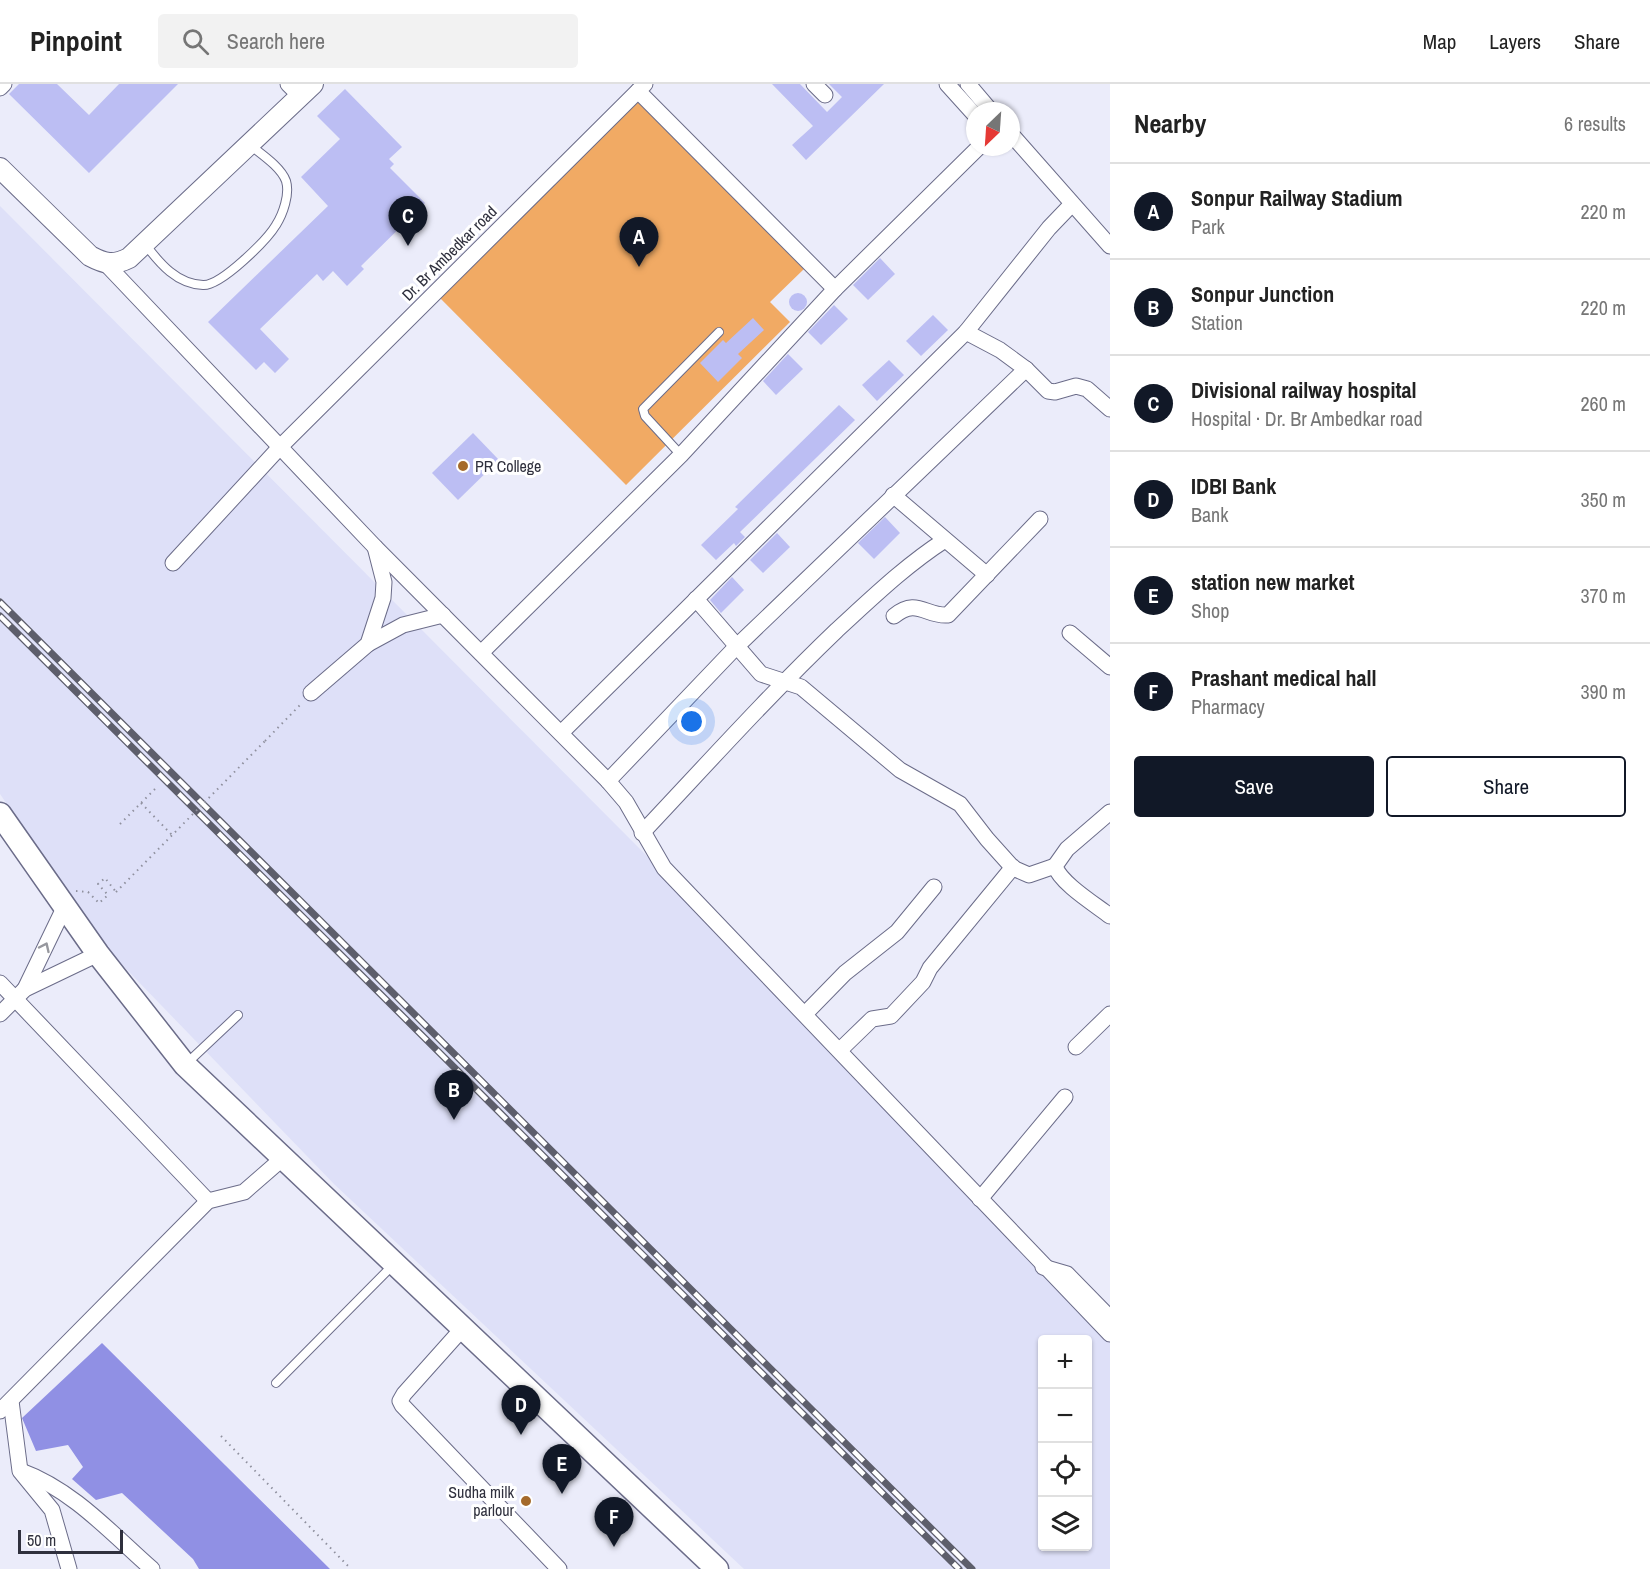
<!DOCTYPE html>
<html lang="en">
<head>
<meta charset="utf-8">
<style>
  :root { --surface:#fff; --page:#f2f2f2; --text:#222; --muted:#767676; --line:#e0e0e0; --accent:#111827 }
  body { margin:0; font-family:"Archivo Narrow",sans-serif; background:var(--page); color:var(--text) }
  .controls { position:absolute; right:18px; bottom:18px; display:grid; overflow:hidden; border-radius:6px; box-shadow:0 2px 4px #0004 }
  .controls button { width:54px; height:54px; display:grid; place-items:center; padding:0; border:0; border-bottom:2px solid var(--line); background:var(--surface); color:var(--text); font:30px sans-serif }
  .compass { position:absolute; left:966px; top:18px; width:54px; height:54px; border-radius:50%; background:var(--surface); box-shadow:0 2px 4px #0004; rotate:205deg }
  .scale { position:absolute; left:18px; bottom:15px; width:105px; box-sizing:border-box; padding-left:6px; border:3px solid #2f303d; border-top:0; font-size:16px; line-height:21px; white-space:nowrap; color:#2f303d; -webkit-text-stroke:4px #fff; paint-order:stroke }
  .you { position:absolute; left:692px; top:638px; width:21px; height:21px; margin:-15px; border:4px solid #fff; border-radius:50%; background:#1a73e8; box-shadow:0 0 0 9px #1a73e833 }
  .badge { display:grid; place-items:center; width:39px; height:39px; border-radius:50%; background:var(--accent); color:#fff; font-size:20px; font-weight:700 }
  .pin { position:absolute; translate:-50% -50px; filter:drop-shadow(0 2px 3px #0008) }
  .pin::after { content:''; position:absolute; top:32px; width:21px; height:18px; background:inherit; clip-path:polygon(0 0,100% 0,50% 100%) }
  .list { margin:0; padding:0; list-style:none }
  h2 { display:flex; justify-content:space-between; align-items:center; height:78px; margin:0; padding:0 24px; font-size:26px }
  h2 small { font-size:20px; font-weight:400; color:var(--muted) }
  .list li { display:grid; grid-template-columns:39px 1fr auto; gap:18px; align-items:center; box-sizing:border-box; height:96px; padding:0 24px; border-top:2px solid var(--line) }
  .list b { display:block; font-size:22px; white-space:nowrap }
  .list p { margin:0; font-size:20px; white-space:nowrap; color:var(--muted) }
  .list em { font-size:20px; font-style:normal; color:var(--muted) }
  .actions { display:flex; gap:12px; padding:18px 24px }
  .actions a { flex:1; padding:14px 0; border:2px solid var(--accent); border-radius:6px; text-align:center; font-size:21px; color:var(--accent) }
  .actions .main { background:var(--accent); color:#fff }
  .icon { flex:none; width:33px; height:33px; fill:none; stroke:currentColor; stroke-width:2; stroke-linecap:round; stroke-linejoin:round }
  .map { position:relative; flex:none; width:1110px; height:1485px; overflow:hidden }
  header { display:flex; align-items:center; gap:36px; box-sizing:border-box; height:84px; padding:0 30px; background:var(--surface); border-bottom:2px solid var(--line) }
  header strong { font-size:28px }
  nav { display:flex; gap:33px; margin-inline-start:auto; font-size:21px }
  .search { width:420px; height:54px; background:var(--page); display:flex; align-items:center; gap:15px; box-sizing:border-box; padding:0 21px; border-radius:6px; color:var(--muted); font-size:22px }
  main { display:flex }
  aside { flex:1; background:var(--surface) }
  .map>svg:first-child { display:block }
  .built { fill:#dee0f8; fill-rule:evenodd }
  .green { fill:#f1aa64 }
  .water { fill:#9090e4 }
  .building { fill:#bcbef3 }
  .lines { fill:none; stroke-linecap:round; stroke-linejoin:round }
  .service-casing { stroke:#6b6c89; stroke-width:10 }
  .minor-casing { stroke:#6b6c89; stroke-width:17 }
  .tertiary-casing { stroke:#6b6c89; stroke-width:22 }
  .secondary-casing { stroke:#6b6c89; stroke-width:25 }
  .path { stroke:#8f909e; stroke-width:2; stroke-dasharray:1.5 4.5; stroke-linecap:butt }
  .service { stroke:#fff; stroke-width:8 }
  .minor { stroke:#fff; stroke-width:15 }
  .tertiary { stroke:#fff; stroke-width:20 }
  .secondary { stroke:#fff; stroke-width:22 }
  .rail-casing { stroke:#5d5e6b; stroke-width:7 }
  .rail { stroke:#fff; stroke-width:4.5; stroke-dasharray:14; stroke-linecap:butt }
  .path-bridge { stroke:#8f909e; stroke-width:2; stroke-dasharray:1.5 4.5; stroke-linecap:butt }
  .oneway { stroke:#97989e }
  .poi-dot { fill:#a56a2b; stroke:#fff; stroke-width:2 }
  .labels { text-anchor:middle; dominant-baseline:central; stroke-width:6; stroke-linejoin:round; paint-order:stroke }
  .street-label { font-size:16px; fill:#2f303d; stroke:#fff }
  .poi-label { font-size:16px; fill:#2f303d; stroke:#fff; text-anchor:start }
</style>
</head>
<body>
<header>
<strong>Pinpoint</strong>
<div class="search"><svg class="icon" aria-label="search" viewBox="0 0 24 24"><circle cx="10" cy="10" r="6"/><path d="M15 15l6 6"/></svg>Search here</div>
<nav><a>Map</a><a>Layers</a><a>Share</a></nav>
</header>
<main>
<div class="map">
<svg width="1110" height="1485" viewBox="0 0 1110 1485">
  <rect width="100%" height="100%" fill="#ebecfa"/>
  <path class="built" d="M 0,122 L 640,765 L 1110,1242 L 1110,1485 L 744,1485 L 334,1100 L 103,861 L 0,710 ZM 1042,1256 L 1088,1256 L 1088,1462 L 1042,1462 Z"/>
  <polygon class="green" points="637,17 804,185 770,218 790,238 626,401 439,213"/>
  <polygon class="water" points="102,1259 330,1485 199,1485 193,1475 122,1409 96,1416 72,1395 83,1383 68,1361 36,1367 22,1334"/>
  <g class="building">
    <polygon points="19,0 57,0 89,31 119,0 178,0 89,89 9,10"/>
    <polygon points="772,0 800,0 827,28 842,13 829,0 884,0 806,76 792,61 813,42"/>
    <polygon points="345,5 402,63 389,75 394,80 390,84 425,119 361,182 364,185 347,202 333,187 323,197 317,190 260,245 289,275 275,289 264,278 256,286 208,238 328,122 301,93 340,55 317,32"/>
    <polygon points="880,174 895,190 868,216 853,201"/>
    <circle cx="798" cy="218" r="9"/>
    <polygon points="834,221 848,235 821,261 808,248"/>
    <polygon points="933,231 948,246 921,272 906,257"/>
    <polygon points="753,234 764,246 738,270 742,274 718,298 700,279 723,256 726,259"/>
    <polygon points="788,270 803,285 776,311 763,297"/>
    <polygon points="889,276 904,291 877,317 862,301"/>
    <polygon points="839,321 855,336 740,448 745,453 736,462 734,459 716,476 701,461 738,425 735,423"/>
    <polygon points="473,349 499,376 458,416 432,389"/>
    <polygon points="885,433 900,449 874,475 858,459"/>
    <polygon points="777,449 790,463 763,489 750,476"/>
    <polygon points="732,493 744,506 721,529 710,516"/>
  </g>
  <g class="lines">
    <defs>
      <g id="service">
        <path d="M 145,160 C 160,180 177,200 203,201 C 221,202 267,156 276,141 C 283,130 290,110 286,97 C 281,83 261,70 250,61"/>
        <polyline points="681,371 645,332 643,325 719,248"/>
        <polyline points="186,980 238,931"/>
        <polyline points="276,1299 393,1181"/>
      </g>
      <g id="minor">
        <polyline points="288,0 300,12"/>
        <polyline points="814,0 825,11"/>
        <polyline points="947,0 975,31"/>
        <polyline points="968,0 991,27"/>
        <polyline points="0,4 4,0"/>
        <polyline points="638,7 835,205"/>
        <polyline points="1011,50 1110,162"/>
        <polyline points="106,180 375,463 608,697 626,718 664,784 1110,1250"/>
        <polyline points="1026,285 1048,307 1055,308 1076,302 1087,305 1110,325"/>
        <polyline points="893,411 987,491"/>
        <polyline points="173,479 280,363 645,0"/>
        <polyline points="696,515 761,590 801,603 900,686 960,720 987,755 1013,784 1029,791 1055,782"/>
        <path d="M 894,532 C 917,513 926,533 948,531 L 1040,435"/>
        <polyline points="1070,549 1110,583"/>
        <polyline points="368,560 403,541 443,531"/>
        <polyline points="481,569 681,371 835,205 979,63"/>
        <polyline points="311,609 368,560 383,514 384,498 375,463"/>
        <polyline points="561,649 966,248 1049,144 1072,120"/>
        <polyline points="608,697 736,563 1026,285 1000,266 966,248"/>
        <path d="M 1110,728 L 1067,765 L 1055,782 C 1060,799 1096,821 1110,832"/>
        <path d="M 642,749 C 706,681 769,611 837,546 C 872,514 906,481 945,456"/>
        <polyline points="0,899 208,1117"/>
        <polyline points="25,905 65,822"/>
        <polyline points="0,930 25,905 98,870"/>
        <polyline points="805,930 845,889 897,848 934,803"/>
        <polyline points="1076,963 1110,930"/>
        <polyline points="840,966 872,935 891,932 923,898 930,884 1013,783"/>
        <polyline points="980,1115 1065,1013"/>
        <polyline points="1043,1183 1067,1190 1110,1234"/>
        <polyline points="463,1244 404,1310 400,1317 402,1321 559,1485"/>
        <polyline points="11,1317 20,1387 52,1426 69,1485"/>
        <polyline points="0,1327 208,1117 244,1108 283,1074"/>
        <path d="M 21,1387 C 73,1406 111,1449 152,1485"/>
      </g>
      <path id="tertiary" d="M 0,84 L 90,172 C 105,180 113,182 129,174 L 313,0"/>
      <polyline id="secondary" points="0,730 98,870 185,981 717,1485"/>
    </defs>
    <use href="#service" class="service-casing"/>
    <use href="#minor" class="minor-casing"/>
    <use href="#tertiary" class="tertiary-casing"/>
    <use href="#secondary" class="secondary-casing"/>
    <g class="path">
      <polyline points="265,657 301,620"/>
      <polyline points="141,719 172,751"/>
      <polyline points="120,740 155,705"/>
      <polyline points="76,807 88,808 99,819 108,811 98,800 105,794 116,808"/>
      <polyline points="221,1352 351,1485"/>
    </g>
    <use href="#service" class="service"/>
    <use href="#minor" class="minor"/>
    <use href="#tertiary" class="tertiary"/>
    <use href="#secondary" class="secondary"/>
    <defs>
      <g id="rail">
        <polyline points="0,518 972,1485"/>
        <polyline points="0,532 959,1485"/>
      </g>
    </defs>
    <use href="#rail" class="rail-casing"/>
    <use href="#rail" class="rail"/>
    <polyline class="path-bridge" points="116,808 265,657"/>
  </g>
  <defs><path id="oneway-chevron" d="M-2-3.5L2.5 0L-2 3.5" fill="none" stroke-width="1.6" stroke-linecap="round" stroke-linejoin="round" transform="scale(1.5)"/></defs>
  <use class="oneway" href="#oneway-chevron" transform="translate(45 863) rotate(-65)"/>
  <g class="poi-dot">
    <circle cx="463" cy="382" r="6"/>
    <circle cx="526" cy="1417" r="6"/>
  </g>
  <g class="labels">
    <g class="street-label">
      <text transform="translate(449 169) rotate(-45)">Dr. Br Ambedkar road</text>
    </g>
    <g class="poi-label">
      <text x="475" y="382">PR College</text>
      <text x="514" y="1408" text-anchor="end">Sudha milk<tspan x="514" dy="18">parlour</tspan></text>
    </g>
  </g>
</svg>
<div class="controls">
<button>+</button>
<button>−</button>
<button><svg class="icon" aria-label="locate" viewBox="0 0 24 24"><circle cx="12" cy="12" r="6"/><path d="M12 2v4M12 18v4M2 12h4M18 12h4"/></svg></button>
<button><svg class="icon" aria-label="layers" viewBox="0 0 24 24"><path d="M12 4l9 5-9 5-9-5zM3 14l9 5 9-5"/></svg></button>
</div>
<svg class="compass" viewBox="-18 -18 36 36"><path d="M0-13l5 13h-10z" fill="#e53935"/><path d="M0 13l5-13h-10z" fill="#767676"/></svg>
<div class="scale">50 m</div>
<div class="you"></div>
<div class="pin badge" style="left:639px;top:183px">A</div>
<div class="pin badge" style="left:454px;top:1036px">B</div>
<div class="pin badge" style="left:408px;top:162px">C</div>
<div class="pin badge" style="left:521px;top:1351px">D</div>
<div class="pin badge" style="left:562px;top:1410px">E</div>
<div class="pin badge" style="left:614px;top:1463px">F</div>
</div>
<aside>
<h2>Nearby<small>6 results</small></h2>
<ul class="list">
<li><span class="badge">A</span><div><b>Sonpur Railway Stadium</b><p>Park</p></div><em>220 m</em></li>
<li><span class="badge">B</span><div><b>Sonpur Junction</b><p>Station</p></div><em>220 m</em></li>
<li><span class="badge">C</span><div><b>Divisional railway hospital</b><p>Hospital · Dr. Br Ambedkar road</p></div><em>260 m</em></li>
<li><span class="badge">D</span><div><b>IDBI Bank</b><p>Bank</p></div><em>350 m</em></li>
<li><span class="badge">E</span><div><b>station new market</b><p>Shop</p></div><em>370 m</em></li>
<li><span class="badge">F</span><div><b>Prashant medical hall</b><p>Pharmacy</p></div><em>390 m</em></li>
</ul>
<div class="actions"><a class="main">Save</a><a>Share</a></div>
</aside>
</main>
</body>
</html>
